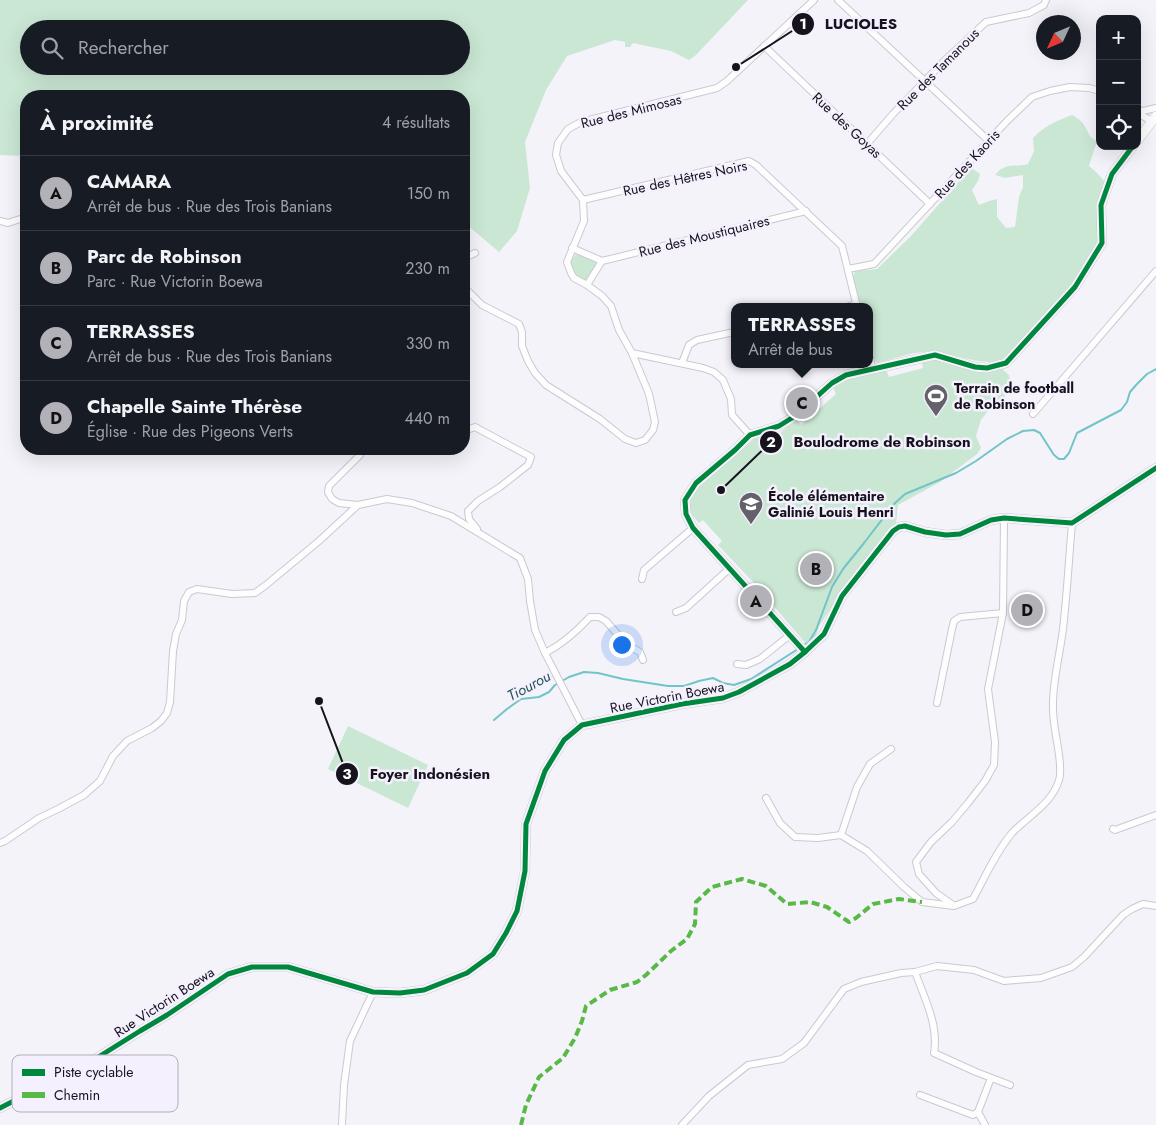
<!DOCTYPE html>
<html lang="fr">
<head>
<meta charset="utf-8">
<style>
  :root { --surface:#171b24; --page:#20242c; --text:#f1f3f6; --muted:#9ea1a6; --line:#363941; --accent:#b2b1b7 }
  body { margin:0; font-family:Jost,sans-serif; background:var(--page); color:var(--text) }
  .controls { position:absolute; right:15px; top:15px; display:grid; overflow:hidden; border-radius:10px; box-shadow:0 5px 20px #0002 }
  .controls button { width:45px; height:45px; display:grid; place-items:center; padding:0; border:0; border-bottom:1px solid var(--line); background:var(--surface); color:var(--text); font:25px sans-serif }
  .compass { position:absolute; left:1036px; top:15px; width:45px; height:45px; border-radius:50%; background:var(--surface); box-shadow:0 5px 20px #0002; rotate:226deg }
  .you { position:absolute; left:621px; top:644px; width:18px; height:18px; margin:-12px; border:4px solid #fff; border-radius:50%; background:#1a73e8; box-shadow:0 0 0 8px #1a73e833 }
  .badge { display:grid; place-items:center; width:32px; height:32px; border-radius:50%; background:var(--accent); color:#111; font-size:16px; font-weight:700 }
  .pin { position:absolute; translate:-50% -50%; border:2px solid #fff; box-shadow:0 1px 5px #0006 }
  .popup { position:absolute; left:731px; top:303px; width:142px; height:65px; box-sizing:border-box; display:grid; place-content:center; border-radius:10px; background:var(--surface); filter:drop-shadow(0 1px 4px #0005); font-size:16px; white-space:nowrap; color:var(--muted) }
  .popup b { font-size:19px; color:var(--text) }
  .popup::after { content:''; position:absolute; left:50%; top:100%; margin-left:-10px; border:10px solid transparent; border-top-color:var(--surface) }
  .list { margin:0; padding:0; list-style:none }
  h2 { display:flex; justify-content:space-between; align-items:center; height:65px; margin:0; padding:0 20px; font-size:21px }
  h2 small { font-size:16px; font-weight:400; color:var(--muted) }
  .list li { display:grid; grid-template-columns:32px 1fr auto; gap:15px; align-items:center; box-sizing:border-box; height:75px; padding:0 20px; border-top:1px solid var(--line) }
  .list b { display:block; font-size:19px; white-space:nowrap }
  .list p { margin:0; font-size:16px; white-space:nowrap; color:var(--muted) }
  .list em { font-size:16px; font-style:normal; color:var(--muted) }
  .icon { flex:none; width:28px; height:28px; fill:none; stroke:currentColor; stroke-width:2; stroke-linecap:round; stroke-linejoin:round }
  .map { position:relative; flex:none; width:1156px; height:1125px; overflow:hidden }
  .search { position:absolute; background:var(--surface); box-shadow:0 5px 20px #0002; left:20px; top:20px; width:450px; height:55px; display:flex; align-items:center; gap:12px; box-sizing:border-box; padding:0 18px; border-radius:28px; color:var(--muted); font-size:19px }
  .panel { position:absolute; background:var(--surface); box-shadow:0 5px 20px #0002; left:20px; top:90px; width:450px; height:365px; border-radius:20px }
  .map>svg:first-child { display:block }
  .green { fill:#cae7d4; fill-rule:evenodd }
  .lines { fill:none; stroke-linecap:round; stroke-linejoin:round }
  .stream { stroke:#71c4c8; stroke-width:2 }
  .street-casing { stroke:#cbc8d1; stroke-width:8 }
  .secondary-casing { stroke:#cbc8d1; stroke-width:10 }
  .street { stroke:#fefdfe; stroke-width:6 }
  .secondary { stroke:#fefdfe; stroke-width:9 }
  .quiet { stroke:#58b947; stroke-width:4; stroke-dasharray:8 4; stroke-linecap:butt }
  .cycleway-casing { stroke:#f4f0fd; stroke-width:8 }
  .cycleway { stroke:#00873e; stroke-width:5 }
  .labels { text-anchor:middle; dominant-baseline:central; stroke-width:5; stroke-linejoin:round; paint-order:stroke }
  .street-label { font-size:14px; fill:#17131d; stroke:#f4f0fd }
  .poi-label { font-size:14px; font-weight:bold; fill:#17131d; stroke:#f4f0fd; text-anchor:start }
  .water-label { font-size:15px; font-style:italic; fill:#245657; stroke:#f4f0fd }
  .key { fill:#f4f0fd; stroke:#b2aeba; stroke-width:1 }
  .key-label { font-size:14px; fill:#17131d }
  .leader { fill:none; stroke:#17131d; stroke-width:2 }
  .callout-dot { fill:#17131d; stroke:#f4f0fd; stroke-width:2 }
  .mark-label { font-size:15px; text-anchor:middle; font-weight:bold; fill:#fff }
  .callout-label { font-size:15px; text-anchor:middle; font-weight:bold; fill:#17131d; stroke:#f4f0fd; stroke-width:5; stroke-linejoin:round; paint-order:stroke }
</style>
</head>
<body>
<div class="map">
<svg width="1156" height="1125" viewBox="0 0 1156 1125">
  <rect width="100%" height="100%" fill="#f5f3fa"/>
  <g class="green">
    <path d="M 0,0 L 748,0 L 696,55 L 689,60 L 671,51 L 633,43 L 630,47 L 625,47 L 625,42 L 615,40 L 567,56 L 546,90 L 525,142 L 530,188 L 517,231 L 499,252 L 466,224 L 464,218 L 464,96 L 26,96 L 26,156 L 0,155 ZM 29,29 L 461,29 L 461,66 L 29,66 Z"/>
    <path d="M 1072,115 C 1077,118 1081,120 1084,125 C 1089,133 1088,137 1097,141 L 1089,166 L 1096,172 L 1106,183 L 1098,244 L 1074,282 L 1010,353 C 1007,355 1004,358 1001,360 C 982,368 947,349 924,352 C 909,353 893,359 878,363 L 875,361 L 870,340 L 870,307 L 861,307 L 853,277 L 855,271 L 877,269 L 911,236 L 969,170 L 973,169 L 980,174 L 978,181 L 972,190 L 979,205 L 989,201 L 997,199 L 997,217 L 1006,228 L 1015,227 L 1019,197 L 1023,187 L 1023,175 L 1005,178 L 995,175 C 1006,161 1015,168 1028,164 L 1034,151 L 1033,138 C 1043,127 1058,120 1072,115 Z"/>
    <path d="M 576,254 C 584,256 593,258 597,265 L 586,280 C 575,281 573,271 570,262 Z"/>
    <path d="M 938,359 L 992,369 L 1002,369 L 1009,375 L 1011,386 L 1005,396 L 992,406 L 981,420 L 976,436 L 981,448 L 977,454 L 940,482 L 898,505 L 896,524 L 845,586 L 820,625 L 815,637 L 808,646 L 753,582 L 718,545 L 722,541 L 703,520 L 699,523 C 688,511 688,508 692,493 L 755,438 L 764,434 L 780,433 L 796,419 L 801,425 L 836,394 L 834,390 L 834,386 L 843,380 L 886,369 L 889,377 L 923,368 L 921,360 Z"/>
    <polygon points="348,726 428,765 408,808 328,769"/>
  </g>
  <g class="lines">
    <g class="stream">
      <polyline points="804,645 809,642 816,630 832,587 843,569 864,543 894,504 905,494 956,473 976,461 1007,439 1023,431 1034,430 1040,433 1054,455 1059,459 1064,459 1069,453 1077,433 1121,410 1127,402 1130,392 1137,384 1147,374 1156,369"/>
      <polyline points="494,720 507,709 521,699 539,697 549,692 555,685 569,677 584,672 598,673 623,679 668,686 684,686 699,681 713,678 723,683 734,685 751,679 798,649"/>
    </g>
    <defs>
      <g id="street">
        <polyline points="838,0 989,141"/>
        <polyline points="764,46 930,204"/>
        <polyline points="1137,110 1143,111 1156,108"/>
        <polyline points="1137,113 1152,121"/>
        <polyline points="867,144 893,114 943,62 986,22 1029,13 1044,5 1046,0"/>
        <polyline points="583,200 749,161 756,165 842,246 857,307"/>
        <polyline points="0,221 8,223 26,217"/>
        <polyline points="572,248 602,261 806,211"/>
        <polyline points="464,258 475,253"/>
        <polyline points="848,269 874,264 1007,121 1032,97 1050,91 1070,87 1089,88 1100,91"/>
        <polyline points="587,285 602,261"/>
        <polyline points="464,287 482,305 519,324 522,332 522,346 528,361 535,373 546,385 600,419 625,439 636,443 645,440 653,430 655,422 649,394 632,353"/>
        <polyline points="846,307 856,304"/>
        <polyline points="870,358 872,368"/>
        <polyline points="682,363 689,345 697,340 734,332"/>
        <polyline points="1033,414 1156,271"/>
        <polyline points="464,431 475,427 531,457 528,465 500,487 478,501 468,511 469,519 477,529"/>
        <polyline points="750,435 732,415 731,399 723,380 714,372 703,368 632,353 619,330 611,306 602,296 587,285 574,278 571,273 567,262 584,221 583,200 561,171 556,155 558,143 568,129 581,122 717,88 727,81 814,0"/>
        <polyline points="361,449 360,455 329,486 328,492 332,499 339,503 358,505 387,499 412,503 451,516 520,558 528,579 530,601 535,630 545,653 582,725"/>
        <polyline points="642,579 644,570 693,528"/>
        <polyline points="676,612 686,608 730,568"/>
        <path d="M 545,653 C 563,644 577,631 590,617 L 599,617 L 606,621 L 627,645 L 640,652 L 643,660"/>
        <polyline points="737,664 746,665 760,659 790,635"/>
        <polyline points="937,703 952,629 954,621 960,617 1003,613"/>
        <path d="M 766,798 L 780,823 L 795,837 L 818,838 L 841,835 L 867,851 L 904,887 L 922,902 L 954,906 L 973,899 C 985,877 996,852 1012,833 C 1028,816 1052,804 1059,780 C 1061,775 1060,770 1060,765 C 1059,745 1052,724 1053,704 C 1053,679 1060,654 1063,629 C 1067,594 1069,558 1072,523"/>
        <polyline points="1113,829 1115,830 1156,815"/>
        <polyline points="841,835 857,787 870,764 891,749"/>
        <polyline points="0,843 5,841 39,818 58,809 84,795 100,781 113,756 127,741 152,728 161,721 167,713 170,702 173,651 176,634 182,620 184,601 189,592 197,589 232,594 255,593 266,585 319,541 358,505"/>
        <polyline points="953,905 936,893 919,874 916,862 931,842 952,822 968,803 985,781 994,765 995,742 988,689 1003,613 1004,518"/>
        <path d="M 915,972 C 924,997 939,1025 934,1053 L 976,1072 L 1010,1085"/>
        <polyline points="920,1095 973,1115 978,1112 991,1078"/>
        <polyline points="978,1112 985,1125"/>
        <polyline points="342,1125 344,1085 350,1041 373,992"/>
        <polyline points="682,1125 709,1096 748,1065 782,1059 804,1043 844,989 861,982 901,973 915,972 937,966 974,970 1004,981 1041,978 1072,967 1084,957 1123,915 1132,909 1143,904 1156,906"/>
      </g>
      <g id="secondary">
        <polyline points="1137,141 1156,116"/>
        <polyline points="805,652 693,528 686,514 685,500 696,483 735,450 750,435 779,426 795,416 832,383 846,375 935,355 975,367 987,368 1006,363 1075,287 1102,243 1101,205 1112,174 1133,146"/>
        <polyline points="0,1108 58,1078 84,1066 140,1031 167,1015 228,974 252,967 288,967 373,992 400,993 424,990 467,973 493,954 506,933 517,911 525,871 526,824 545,771 564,740 582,725 682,704 723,698 739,692 790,664 805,652 824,634 842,596 893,531 899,527 905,526 925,532 946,535 960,534 991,520 1004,518 1072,523 1156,468"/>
      </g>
    </defs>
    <use href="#street" class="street-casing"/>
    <use href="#secondary" class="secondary-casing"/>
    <use href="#street" class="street"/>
    <use href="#secondary" class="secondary"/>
    <polyline class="quiet" points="521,1125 526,1105 539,1077 563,1058 575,1038 582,1021 586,1006 610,990 637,982 646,975 671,951 687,939 695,924 696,902 712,887 742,879 766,886 787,904 810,902 827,907 849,922 856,918 873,904 899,899 922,902"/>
    <defs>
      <g id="cycleway">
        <polyline points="805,652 693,528 686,514 685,500 696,483 735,450 750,435 779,426 795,416 832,383 846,375 935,355 975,367 987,368 1006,363 1075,287 1102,243 1101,205 1112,174 1133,146"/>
        <polyline points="0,1108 58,1078 84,1066 140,1031 167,1015 228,974 252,967 288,967 373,992 400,993 424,990 467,973 493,954 506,933 517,911 525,871 526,824 545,771 564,740 582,725 682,704 723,698 739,692 790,664 805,652 824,634 842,596 893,531 899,527 905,526 925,532 946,535 960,534 991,520 1004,518 1072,523 1156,468"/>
      </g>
    </defs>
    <use href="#cycleway" class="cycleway-casing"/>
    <use href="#cycleway" class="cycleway"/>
  </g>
  <defs>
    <symbol id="stadium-pin" viewBox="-11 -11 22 30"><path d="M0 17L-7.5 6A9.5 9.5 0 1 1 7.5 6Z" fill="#65616a" stroke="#f4f0fd"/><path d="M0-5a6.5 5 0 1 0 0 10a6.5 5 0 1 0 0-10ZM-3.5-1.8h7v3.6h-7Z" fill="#fff"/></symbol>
    <symbol id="school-pin" viewBox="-11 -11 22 30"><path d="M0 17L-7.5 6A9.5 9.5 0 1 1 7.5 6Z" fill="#65616a" stroke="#f4f0fd"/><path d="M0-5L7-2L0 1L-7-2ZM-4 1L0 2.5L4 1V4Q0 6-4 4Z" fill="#fff"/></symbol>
  </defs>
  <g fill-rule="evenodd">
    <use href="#stadium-pin" x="922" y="382" width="28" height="38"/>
    <use href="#school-pin" x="737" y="490" width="28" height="38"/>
  </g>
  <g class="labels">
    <g class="street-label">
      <text transform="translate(938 69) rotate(-45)">Rue des Tamanous</text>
      <text transform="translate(631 111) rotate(-14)">Rue des Mimosas</text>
      <text transform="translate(847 125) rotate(43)">Rue des Goyas</text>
      <text transform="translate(967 164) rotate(-47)">Rue des Kaoris</text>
      <text transform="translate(685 178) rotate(-12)">Rue des Hêtres Noirs</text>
      <text transform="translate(704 236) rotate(-14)">Rue des Moustiquaires</text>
      <text transform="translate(667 697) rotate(-11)">Rue Victorin Boewa</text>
      <text transform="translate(164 1002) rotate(-33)">Rue Victorin Boewa</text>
    </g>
    <g class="poi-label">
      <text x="954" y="388">Terrain de football<tspan x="954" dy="16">de Robinson</tspan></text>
      <text x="768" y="496">École élémentaire<tspan x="768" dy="16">Galinié Louis Henri</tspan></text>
    </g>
    <g class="water-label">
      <text transform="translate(529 686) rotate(-28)">Tiourou</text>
    </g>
  </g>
  <rect x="12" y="1055" width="166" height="57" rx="8" class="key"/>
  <rect x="22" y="1069" width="23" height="7" fill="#00873e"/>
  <rect x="22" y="1092" width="23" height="6" fill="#58b947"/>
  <g class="key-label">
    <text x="54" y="1077">Piste cyclable</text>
    <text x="54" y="1100">Chemin</text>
  </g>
  <path class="leader" d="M736 67L803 24M721 490L771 442M319 701L347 774"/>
  <g class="callout-dot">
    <circle cx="736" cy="67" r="5"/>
    <circle cx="721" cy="490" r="5"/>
    <circle cx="319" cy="701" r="5"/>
    <circle cx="803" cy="24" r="12"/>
    <circle cx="771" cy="442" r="12"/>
    <circle cx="347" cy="774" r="12"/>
  </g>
  <g class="mark-label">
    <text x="803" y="29">1</text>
    <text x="771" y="447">2</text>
    <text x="347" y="779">3</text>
  </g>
  <g class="callout-label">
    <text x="861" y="29">LUCIOLES</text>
    <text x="882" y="447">Boulodrome de Robinson</text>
    <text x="430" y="779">Foyer Indonésien</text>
  </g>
</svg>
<div class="controls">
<button>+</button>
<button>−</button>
<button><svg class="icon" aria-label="locate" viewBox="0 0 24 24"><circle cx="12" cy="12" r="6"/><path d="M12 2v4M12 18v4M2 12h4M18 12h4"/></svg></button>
</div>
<svg class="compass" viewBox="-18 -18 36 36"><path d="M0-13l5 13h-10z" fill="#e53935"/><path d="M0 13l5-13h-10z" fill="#9ea1a6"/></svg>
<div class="you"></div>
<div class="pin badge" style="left:756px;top:601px">A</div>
<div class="pin badge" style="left:816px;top:569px">B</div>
<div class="pin badge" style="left:802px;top:403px">C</div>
<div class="popup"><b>TERRASSES</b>Arrêt de bus</div>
<div class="pin badge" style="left:1027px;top:610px">D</div>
<div class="search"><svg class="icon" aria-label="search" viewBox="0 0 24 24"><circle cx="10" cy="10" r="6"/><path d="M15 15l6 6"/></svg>Rechercher</div>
<section class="panel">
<h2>À proximité<small>4 résultats</small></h2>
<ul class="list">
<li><span class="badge">A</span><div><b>CAMARA</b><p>Arrêt de bus · Rue des Trois Banians</p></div><em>150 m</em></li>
<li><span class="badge">B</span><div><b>Parc de Robinson</b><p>Parc · Rue Victorin Boewa</p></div><em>230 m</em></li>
<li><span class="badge">C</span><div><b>TERRASSES</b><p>Arrêt de bus · Rue des Trois Banians</p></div><em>330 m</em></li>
<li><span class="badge">D</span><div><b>Chapelle Sainte Thérèse</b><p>Église · Rue des Pigeons Verts</p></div><em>440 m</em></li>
</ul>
</section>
</div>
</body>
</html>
